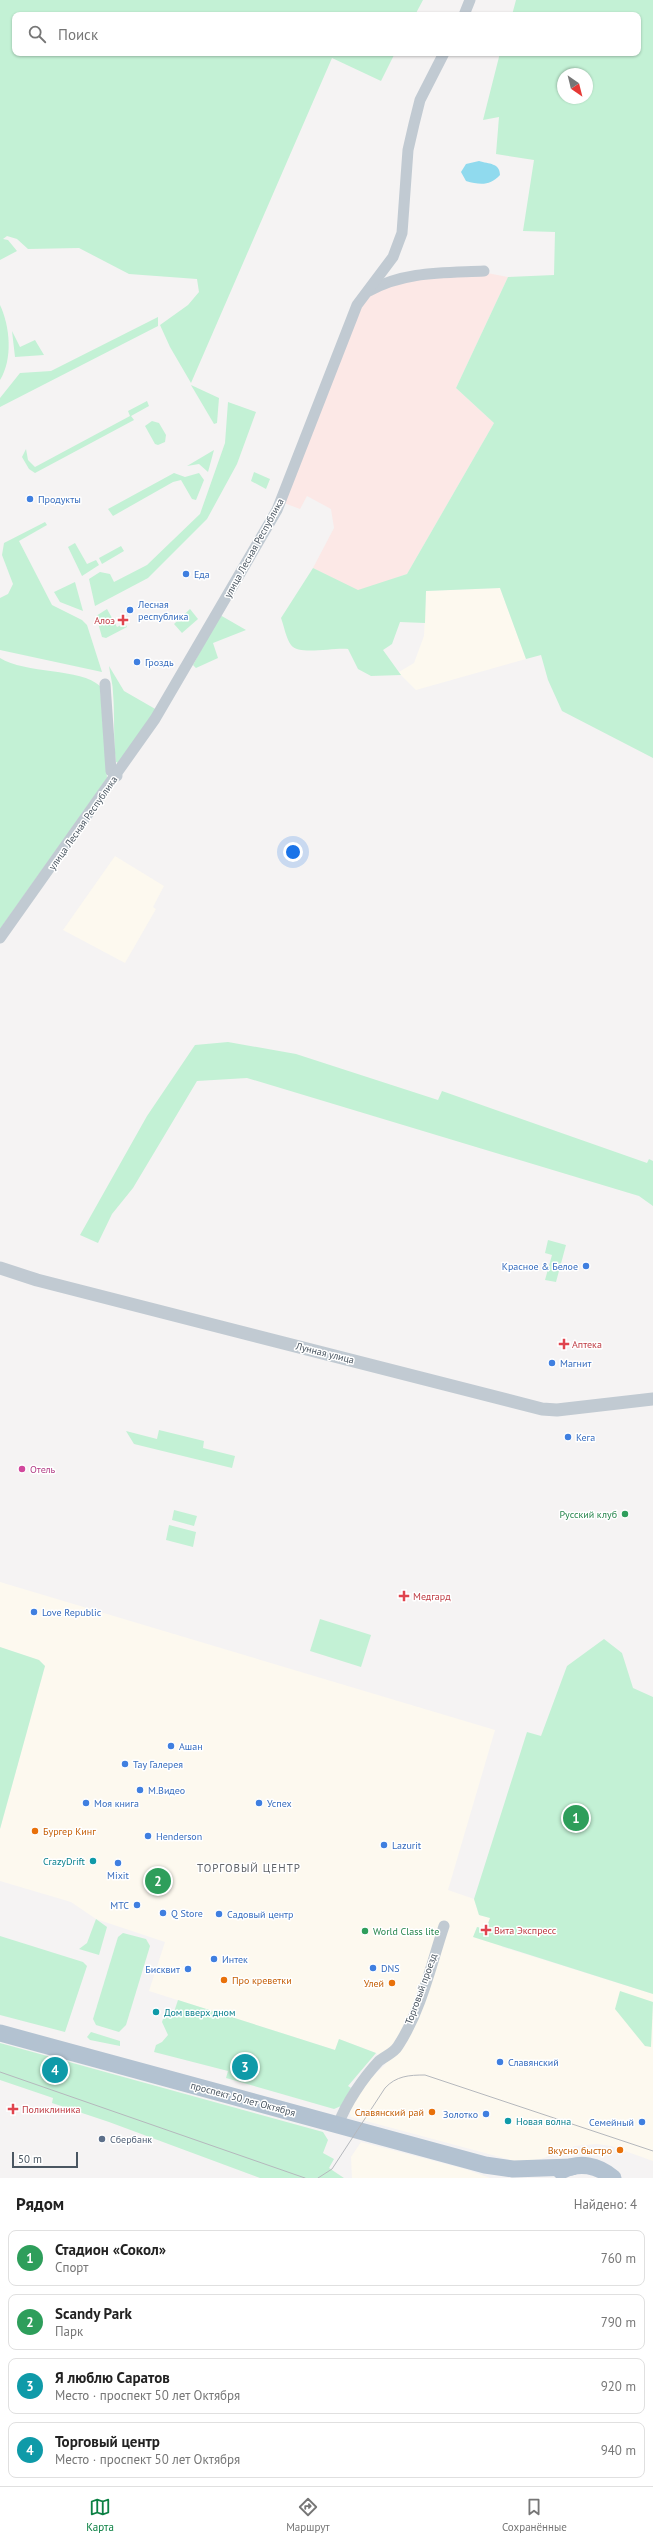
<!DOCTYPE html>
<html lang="ru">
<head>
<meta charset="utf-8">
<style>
  :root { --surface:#fff; --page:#f6f6f6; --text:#222; --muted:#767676; --line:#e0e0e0; --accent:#0b8043 }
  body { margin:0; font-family:"PT Sans",sans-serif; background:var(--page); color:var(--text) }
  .compass { position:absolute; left:557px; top:68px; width:36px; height:36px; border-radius:50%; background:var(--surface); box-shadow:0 1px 3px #0004; rotate:145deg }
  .scale { position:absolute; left:12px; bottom:10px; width:66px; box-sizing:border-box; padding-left:4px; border:2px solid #4a5661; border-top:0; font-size:11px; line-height:14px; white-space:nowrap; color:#4a5661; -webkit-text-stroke:3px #fff; paint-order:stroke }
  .you { position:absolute; left:293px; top:852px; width:14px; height:14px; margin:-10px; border:3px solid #fff; border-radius:50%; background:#1a73e8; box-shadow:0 0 0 6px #1a73e833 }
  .badge { display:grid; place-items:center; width:26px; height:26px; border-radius:50%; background:var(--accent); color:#fff; font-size:13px; font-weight:700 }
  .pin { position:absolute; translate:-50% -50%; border:2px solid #fff; box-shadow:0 1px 4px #0006 }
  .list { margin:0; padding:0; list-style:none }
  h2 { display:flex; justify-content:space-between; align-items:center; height:52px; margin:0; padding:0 16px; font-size:17px }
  h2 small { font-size:13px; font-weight:400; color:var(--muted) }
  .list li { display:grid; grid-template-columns:26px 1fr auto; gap:12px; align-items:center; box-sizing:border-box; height:56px; margin:0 8px 8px; padding:0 8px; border:1px solid var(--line); border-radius:8px }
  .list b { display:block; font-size:15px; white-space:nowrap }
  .list p { margin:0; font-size:13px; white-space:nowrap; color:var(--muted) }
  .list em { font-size:13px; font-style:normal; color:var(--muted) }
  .icon { flex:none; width:22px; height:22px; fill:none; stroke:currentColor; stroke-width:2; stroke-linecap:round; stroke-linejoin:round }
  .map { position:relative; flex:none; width:653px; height:2178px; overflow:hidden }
  .search { position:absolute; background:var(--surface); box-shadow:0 1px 3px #0004; left:12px; right:12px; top:12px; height:44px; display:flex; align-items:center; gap:10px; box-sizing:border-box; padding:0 14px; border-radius:8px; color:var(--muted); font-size:15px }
  .sheet { height:308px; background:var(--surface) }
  nav { display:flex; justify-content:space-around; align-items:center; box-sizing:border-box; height:56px; border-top:1px solid var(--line); background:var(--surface); font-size:11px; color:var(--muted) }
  nav a { display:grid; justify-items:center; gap:2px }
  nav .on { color:var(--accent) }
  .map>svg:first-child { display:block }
  .commercial { fill:#fdf9ef }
  .medical { fill:#fce8e6 }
  .green { fill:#c3f1d5; fill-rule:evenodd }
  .water { fill:#90daee }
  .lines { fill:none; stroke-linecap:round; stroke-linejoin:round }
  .minor { stroke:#c1cad2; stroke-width:11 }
  .tertiary { stroke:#c1cad2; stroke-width:13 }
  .primary { stroke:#b3c2d1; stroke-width:17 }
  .tram { stroke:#b5b8bd; stroke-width:1 }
  .shop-dot { fill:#3f7fe0; stroke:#fff; stroke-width:1.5 }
  .health-dot { fill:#e0444e; stroke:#fff; stroke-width:1.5 }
  .hotel-dot { fill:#d1479c; stroke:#fff; stroke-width:1.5 }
  .leisure-dot { fill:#2e9e5b; stroke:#fff; stroke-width:1.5 }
  .food-dot { fill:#e8710a; stroke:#fff; stroke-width:1.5 }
  .culture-dot { fill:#0f9aa8; stroke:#fff; stroke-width:1.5 }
  .service-dot { fill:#5c6f8a; stroke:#fff; stroke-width:1.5 }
  .labels { text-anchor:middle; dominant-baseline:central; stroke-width:3; stroke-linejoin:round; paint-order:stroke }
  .shop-label { font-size:10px; fill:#366cbe; stroke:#fff; text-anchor:start }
  .street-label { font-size:10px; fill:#4a5661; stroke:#fff }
  .health-label { font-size:10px; fill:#be3a42; stroke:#fff; text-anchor:start }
  .hotel-label { font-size:10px; fill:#b23c85; stroke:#fff; text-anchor:start }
  .leisure-label { font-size:10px; fill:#27864d; stroke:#fff; text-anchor:end }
  .food-label { font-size:10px; fill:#c56008; stroke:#fff; text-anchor:end }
  .culture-label { font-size:10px; fill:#0d838f; stroke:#fff; text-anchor:start }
  .service-label { font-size:10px; fill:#4e5e75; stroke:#fff; text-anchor:start }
  .neighbourhood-label { font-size:11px; letter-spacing:1px; fill:#5f6368; stroke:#fff }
</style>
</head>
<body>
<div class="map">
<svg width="653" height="2178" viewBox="0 0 653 2178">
  <rect width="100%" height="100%" fill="#f5f3f3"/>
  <g class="commercial">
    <polygon points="500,588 526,659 416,690 401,675 399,672 414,663 424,636 426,591"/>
    <polygon points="115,856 164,886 153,907 156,909 125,963 63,930"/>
    <polygon points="0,1582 495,1730 448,1890 474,1899 479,1915 490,1918 502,1947 653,1994 653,2161 611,2146 597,2144 575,2146 541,2159 518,2162 351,2117 349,2109 372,2077 386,2064 376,2053 339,2039 335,2050 149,1991 165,1942 96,1919 71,1902 0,1881 0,1829 45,1666 39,1660 0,1647"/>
    <polygon points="361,2142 465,2169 490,2178 352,2178 351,2157"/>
  </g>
  <polygon class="medical" points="487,273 508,277 456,388 494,423 407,574 358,591 313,568 334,528 331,509 307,496 300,509 284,503 359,312 366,299 373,292 403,280"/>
  <g class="green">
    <polygon points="0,0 423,0 415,15 15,15 15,53 395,53 381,81 332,58 191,383 170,347 160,325 188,305 199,292 197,279 129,274 79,248 28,249 17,239 7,236 3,239 8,240 17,251 0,260"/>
    <path d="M 516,0 L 653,0 L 653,758 L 562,711 L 548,680 L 541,655 L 526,659 L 500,588 L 426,591 L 425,623 L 400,622 L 392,644 L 383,650 L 401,675 L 371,676 L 358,669 L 348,649 C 334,647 299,656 291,645 C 286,638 284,626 281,618 L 313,568 L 358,590 L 407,574 L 494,423 L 456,388 L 508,277 L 554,275 L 555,232 L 523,231 L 534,160 L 496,154 L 499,117 L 483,120 L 500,53 L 638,53 L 638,15 L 512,15 ZM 563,74 L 587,74 L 587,98 L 563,98 Z"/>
    <path d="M 0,305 C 10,326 13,359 0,380 Z"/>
    <polygon points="158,317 158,326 0,407 0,398 20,373 51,371"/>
    <polygon points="12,331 20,347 35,340 44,355 15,357"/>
    <polygon points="191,385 219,398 217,423 214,424"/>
    <polygon points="147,401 149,406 131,416 134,420 35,473 29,469 22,457 26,449 28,460 35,467 130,416 128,411"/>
    <polygon points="228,402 256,412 237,464 207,519 148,578 95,606 89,579 100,572 110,574 114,582 147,565 200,514 225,443"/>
    <polygon points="152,421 159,423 166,435 165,442 158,445 155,444 145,426"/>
    <polygon points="214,450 208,472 199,464 187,466"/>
    <polygon points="254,472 270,479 266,489 251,481"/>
    <polygon points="174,473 185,477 199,473 204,480 196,500 192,499 181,480 173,482 113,516 108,509"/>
    <polygon points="45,522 47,525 19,541 52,605 82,620 87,625 102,672 0,650 0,598 8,594 13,584 2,555 4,543"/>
    <polygon points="75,543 87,564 96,560 99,565 82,576 68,547"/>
    <polygon points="121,546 124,551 102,564 99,558"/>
    <polygon points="75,582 83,611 60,602 54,592"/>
    <polygon points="107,609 117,627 125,623 127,627 106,638 102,637 96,616"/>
    <polygon points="190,609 198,619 182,633 174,624"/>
    <polygon points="220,615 246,630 213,643 218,658 196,668 193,665"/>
    <path d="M 0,658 C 25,674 81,668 100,686 L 107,778 L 0,929 Z"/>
    <path d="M 109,666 L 124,691 L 157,710 L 119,763 L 116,762 C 113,739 115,716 113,693 C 113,684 110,675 109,666 Z"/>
    <polygon points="228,1042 296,1054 438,1100 442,1091 647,1163 649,1159 653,1161 653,1206 639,1196 247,1078 197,1081 133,1188 112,1214 98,1243 80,1235 147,1116 195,1045"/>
    <polygon points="548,1240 566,1245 556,1282 545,1280 552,1255 545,1253"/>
    <polygon points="159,1430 204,1441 203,1448 235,1456 232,1468 134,1444 126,1431 157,1439"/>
    <polygon points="174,1510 197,1516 194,1526 172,1520"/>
    <polygon points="169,1525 196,1532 193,1547 166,1540"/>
    <polygon points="320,1619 371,1635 361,1667 310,1651"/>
    <polygon points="604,1639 622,1653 633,1688 653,1697 653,1994 473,1937 477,1927 486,1929 490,1918 479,1915 474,1899 527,1732 541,1736 567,1666"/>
    <polygon points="0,1647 39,1660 45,1666 0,1829"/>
    <polygon points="96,1919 107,1927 99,1955 79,1949 87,1943"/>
    <polygon points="123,1933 146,1939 150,1946 126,2025 119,2032 96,2025 93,2019 118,1937"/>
    <polygon points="0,1936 83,1962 87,1966 65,2032 0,2015"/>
    <polygon points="620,1991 653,2002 651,2047 645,2046 615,2009"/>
    <polygon points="178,2000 335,2050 339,2039 376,2053 348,2086 351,2088 341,2106 334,2109 226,2078 228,2071 154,2052 156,2045 162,2042 168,2035 162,2022 166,2010 174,2012"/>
    <polygon points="91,2032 120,2041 120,2046 90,2040 87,2037"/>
    <polygon points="0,2043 323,2132 328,2140 323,2153 334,2159 329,2168 344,2178 260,2178 109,2122 52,2103 53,2098 0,2080"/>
  </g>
  <path class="water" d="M 479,161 C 489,164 500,163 500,175 C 490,186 480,185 466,181 L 461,172 L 466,164 Z"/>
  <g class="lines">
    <g class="minor">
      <polyline points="464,15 470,0"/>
      <path d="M 369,291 C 404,271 445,273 484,271"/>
      <polyline points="105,684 111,771 117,776"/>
      <polyline points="0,938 155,719 277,510 357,305 393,257 402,233 408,150 414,124 420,100 444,53"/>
      <path d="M 338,2125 C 346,2103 363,2078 379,2061 C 385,2056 394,2053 398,2046 C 421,2011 431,1965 444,1926"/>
    </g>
    <polyline class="tertiary" points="0,1268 37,1280 542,1409 557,1410 653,1399"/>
    <g class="primary">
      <polyline points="0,2033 485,2165 513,2169 572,2167"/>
      <path d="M 561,2171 C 579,2161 598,2165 613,2178"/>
    </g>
    <g class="tram">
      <polyline points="0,2072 305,2178"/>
      <path d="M 318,2178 L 332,2169 L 385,2088 C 396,2076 409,2075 425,2075 L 653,2151"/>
    </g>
  </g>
  <g class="shop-dot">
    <circle cx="30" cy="499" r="4"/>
    <circle cx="186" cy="574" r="4"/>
    <circle cx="130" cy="610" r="4"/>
    <circle cx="137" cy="662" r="4"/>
    <circle cx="586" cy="1266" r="4"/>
    <circle cx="552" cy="1363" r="4"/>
    <circle cx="568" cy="1437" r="4"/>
    <circle cx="34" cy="1612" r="4"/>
    <circle cx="171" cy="1746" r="4"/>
    <circle cx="125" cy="1764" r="4"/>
    <circle cx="140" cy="1790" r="4"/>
    <circle cx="86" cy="1803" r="4"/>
    <circle cx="259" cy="1803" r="4"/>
    <circle cx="148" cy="1836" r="4"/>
    <circle cx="384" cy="1845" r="4"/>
    <circle cx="118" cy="1863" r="4"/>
    <circle cx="137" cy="1905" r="4"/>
    <circle cx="163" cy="1913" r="4"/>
    <circle cx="219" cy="1914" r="4"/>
    <circle cx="214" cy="1959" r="4"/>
    <circle cx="373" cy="1968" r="4"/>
    <circle cx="188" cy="1969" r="4"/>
    <circle cx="500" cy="2062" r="4"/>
    <circle cx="486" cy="2114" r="4"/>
    <circle cx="642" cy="2122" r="4"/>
  </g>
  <g class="health-dot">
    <path d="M121 614h4v4h4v4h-4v4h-4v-4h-4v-4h4z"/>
    <path d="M562 1338h4v4h4v4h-4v4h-4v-4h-4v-4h4z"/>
    <path d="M402 1590h4v4h4v4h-4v4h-4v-4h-4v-4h4z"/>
    <path d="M484 1924h4v4h4v4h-4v4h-4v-4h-4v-4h4z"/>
    <path d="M11 2103h4v4h4v4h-4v4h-4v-4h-4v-4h4z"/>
  </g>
  <circle class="hotel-dot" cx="22" cy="1469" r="4"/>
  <g class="leisure-dot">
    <circle cx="625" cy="1514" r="4"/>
    <circle cx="365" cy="1931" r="4"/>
  </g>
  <g class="food-dot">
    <circle cx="35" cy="1831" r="4"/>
    <circle cx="224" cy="1980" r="4"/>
    <circle cx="392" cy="1983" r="4"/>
    <circle cx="432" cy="2112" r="4"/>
    <circle cx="620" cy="2150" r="4"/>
  </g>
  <g class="culture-dot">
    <circle cx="93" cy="1861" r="4"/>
    <circle cx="156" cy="2012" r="4"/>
    <circle cx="508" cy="2121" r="4"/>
  </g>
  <circle class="service-dot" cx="102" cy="2139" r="4"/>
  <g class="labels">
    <g class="shop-label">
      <text x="38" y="499">Продукты</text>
      <text x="194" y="574">Еда</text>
      <text x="138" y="604">Лесная<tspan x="138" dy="12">республика</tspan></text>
      <text x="145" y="662">Гроздь</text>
      <text x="578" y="1266" text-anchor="end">Красное &amp; Белое</text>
      <text x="560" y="1363">Магнит</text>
      <text x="576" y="1437">Кега</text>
      <text x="42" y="1612">Love Republic</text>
      <text x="179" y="1746">Ашан</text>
      <text x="133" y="1764">Тау Галерея</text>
      <text x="148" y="1790">М.Видео</text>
      <text x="94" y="1803">Моя книга</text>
      <text x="267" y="1803">Успех</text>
      <text x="156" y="1836">Henderson</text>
      <text x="392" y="1845">Lazurit</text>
      <text x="118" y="1875" text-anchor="middle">Mixit</text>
      <text x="129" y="1905" text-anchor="end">МТС</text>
      <text x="171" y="1913">Q Store</text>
      <text x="227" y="1914">Садовый центр</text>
      <text x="222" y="1959">Интек</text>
      <text x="381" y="1968">DNS</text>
      <text x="180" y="1969" text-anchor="end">Бисквит</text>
      <text x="508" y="2062">Славянский</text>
      <text x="478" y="2114" text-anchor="end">Золотко</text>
      <text x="634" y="2122" text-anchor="end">Семейный</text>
    </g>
    <g class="street-label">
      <text transform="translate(254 548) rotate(-61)">улица Лесная Республика</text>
      <text transform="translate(83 823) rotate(-55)">улица Лесная Республика</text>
      <text transform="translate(325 1353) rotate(14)">Лунная улица</text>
      <text transform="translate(421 1989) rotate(-70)">Торговый проезд</text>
      <text transform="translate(243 2099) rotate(15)">проспект 50 лет Октября</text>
    </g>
    <g class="health-label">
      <text x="115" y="620" text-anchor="end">Алоэ</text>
      <text x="572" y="1344">Аптека</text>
      <text x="413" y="1596">Медгард</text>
      <text x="494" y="1930">Вита Экспресс</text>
      <text x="22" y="2109">Поликлиника</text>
    </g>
    <g class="hotel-label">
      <text x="30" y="1469">Отель</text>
    </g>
    <g class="leisure-label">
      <text x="617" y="1514">Русский клуб</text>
      <text x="373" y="1931" text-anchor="start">World Class lite</text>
    </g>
    <g class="food-label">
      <text x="43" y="1831" text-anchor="start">Бургер Кинг</text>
      <text x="232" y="1980" text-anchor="start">Про креветки</text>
      <text x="384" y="1983">Улей</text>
      <text x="424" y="2112">Славянский рай</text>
      <text x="612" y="2150">Вкусно быстро</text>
    </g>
    <g class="culture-label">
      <text x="85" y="1861" text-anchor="end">CrazyDrift</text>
      <text x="164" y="2012">Дом вверх дном</text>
      <text x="516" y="2121">Новая волна</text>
    </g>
    <g class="service-label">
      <text x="110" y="2139">Сбербанк</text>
    </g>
    <g class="neighbourhood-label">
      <text x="249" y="1868">ТОРГОВЫЙ ЦЕНТР</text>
    </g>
  </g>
</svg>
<svg class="compass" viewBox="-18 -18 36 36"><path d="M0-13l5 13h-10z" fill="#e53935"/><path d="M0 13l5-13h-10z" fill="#767676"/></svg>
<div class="scale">50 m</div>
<div class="you"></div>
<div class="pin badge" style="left:576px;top:1818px;background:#2e9e5b">1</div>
<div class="pin badge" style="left:158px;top:1881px;background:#2e9e5b">2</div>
<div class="pin badge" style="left:245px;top:2067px;background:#0f9aa8">3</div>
<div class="pin badge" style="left:55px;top:2070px;background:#0f9aa8">4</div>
<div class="search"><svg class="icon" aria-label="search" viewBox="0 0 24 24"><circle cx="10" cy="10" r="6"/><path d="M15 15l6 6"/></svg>Поиск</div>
</div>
<section class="sheet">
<h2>Рядом<small>Найдено: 4</small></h2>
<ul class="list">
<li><span class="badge" style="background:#2e9e5b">1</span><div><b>Стадион «Сокол»</b><p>Спорт</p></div><em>760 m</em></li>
<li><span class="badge" style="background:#2e9e5b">2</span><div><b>Scandy Park</b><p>Парк</p></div><em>790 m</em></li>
<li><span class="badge" style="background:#0f9aa8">3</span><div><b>Я люблю Саратов</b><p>Место · проспект 50 лет Октября</p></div><em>920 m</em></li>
<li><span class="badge" style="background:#0f9aa8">4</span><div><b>Торговый центр</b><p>Место · проспект 50 лет Октября</p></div><em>940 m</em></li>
</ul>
</section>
<nav>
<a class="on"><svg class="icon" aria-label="map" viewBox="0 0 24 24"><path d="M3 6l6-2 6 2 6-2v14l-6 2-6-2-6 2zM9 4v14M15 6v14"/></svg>Карта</a>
<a><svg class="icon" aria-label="directions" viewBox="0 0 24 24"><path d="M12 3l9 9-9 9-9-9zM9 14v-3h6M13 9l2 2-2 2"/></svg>Маршрут</a>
<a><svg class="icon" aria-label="saved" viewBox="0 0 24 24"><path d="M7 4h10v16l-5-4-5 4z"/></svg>Сохранённые</a>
</nav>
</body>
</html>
